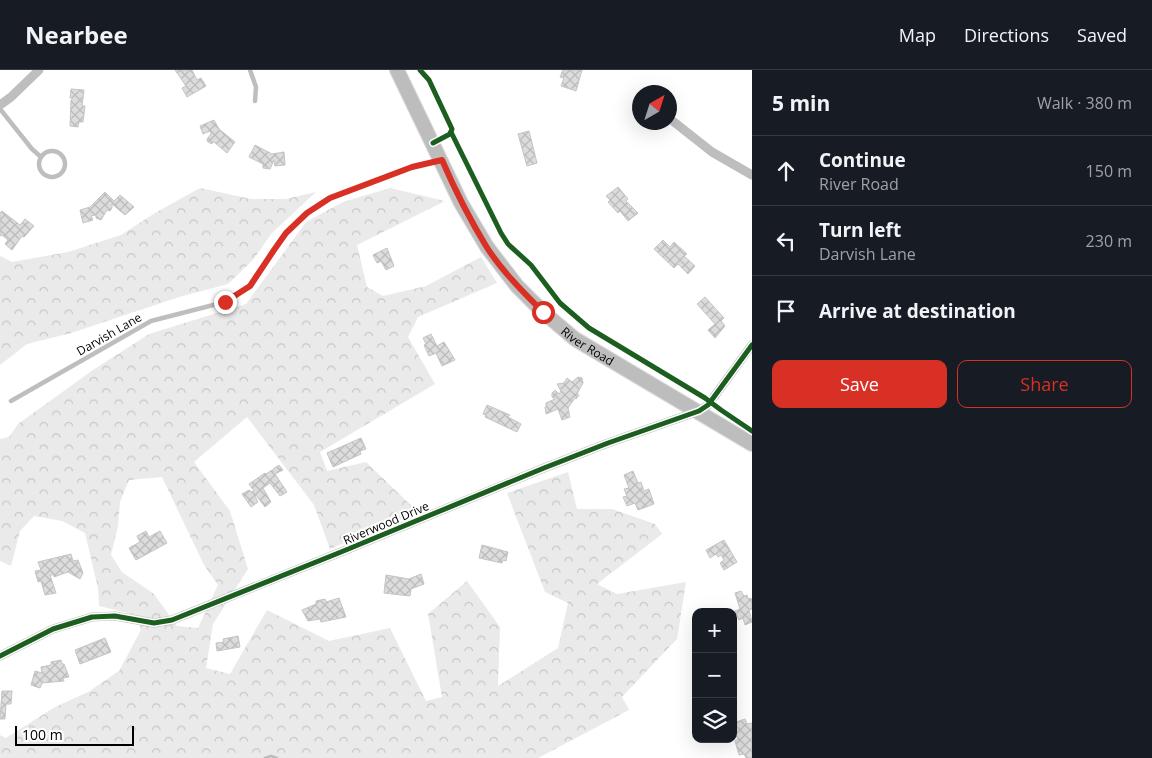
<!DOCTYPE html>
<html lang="en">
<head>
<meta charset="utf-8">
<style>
  :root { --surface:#171b24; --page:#20242c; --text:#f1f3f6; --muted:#9ea1a6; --line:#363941; --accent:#d93025 }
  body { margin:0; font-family:"Open Sans",sans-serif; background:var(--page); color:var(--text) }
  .controls { position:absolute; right:15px; bottom:15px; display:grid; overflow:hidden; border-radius:10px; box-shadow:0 5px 20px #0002 }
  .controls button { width:45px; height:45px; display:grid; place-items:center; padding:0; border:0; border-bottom:1px solid var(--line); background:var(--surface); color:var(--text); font:25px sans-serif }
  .compass { position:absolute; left:632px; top:15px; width:45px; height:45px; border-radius:50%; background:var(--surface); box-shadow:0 5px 20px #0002; rotate:39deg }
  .scale { position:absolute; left:15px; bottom:12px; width:119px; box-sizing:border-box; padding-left:5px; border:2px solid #000; border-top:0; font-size:14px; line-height:18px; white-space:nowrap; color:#000; -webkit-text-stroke:4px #fff; paint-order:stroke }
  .stop { position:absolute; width:15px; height:15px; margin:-11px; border:4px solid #d93025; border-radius:50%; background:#fff }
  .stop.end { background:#d93025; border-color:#fff; box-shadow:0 1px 5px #0008 }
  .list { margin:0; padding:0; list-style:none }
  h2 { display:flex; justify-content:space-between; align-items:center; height:65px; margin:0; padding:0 20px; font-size:21px }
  h2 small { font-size:16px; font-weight:400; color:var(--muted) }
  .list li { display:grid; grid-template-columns:32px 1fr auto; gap:15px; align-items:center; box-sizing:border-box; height:70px; padding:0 20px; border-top:1px solid var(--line) }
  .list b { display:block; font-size:19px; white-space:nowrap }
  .list p { margin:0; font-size:16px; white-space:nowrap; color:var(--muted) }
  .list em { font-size:16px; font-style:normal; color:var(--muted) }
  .actions { display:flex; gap:10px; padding:15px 20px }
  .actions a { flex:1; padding:11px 0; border:1px solid var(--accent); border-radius:10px; text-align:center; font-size:18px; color:var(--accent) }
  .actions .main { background:var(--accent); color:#fff }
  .icon { flex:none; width:28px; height:28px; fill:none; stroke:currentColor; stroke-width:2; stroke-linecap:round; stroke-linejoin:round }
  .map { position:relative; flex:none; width:752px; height:688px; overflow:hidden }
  header { display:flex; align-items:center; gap:30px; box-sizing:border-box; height:70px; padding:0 25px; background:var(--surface); border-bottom:1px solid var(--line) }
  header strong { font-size:24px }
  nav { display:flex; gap:28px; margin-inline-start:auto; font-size:18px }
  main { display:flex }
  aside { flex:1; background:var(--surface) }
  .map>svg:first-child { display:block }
  .forest { fill:url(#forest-crowns); fill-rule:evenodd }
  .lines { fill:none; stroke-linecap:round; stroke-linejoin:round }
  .stream { stroke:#bcbcbc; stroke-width:2.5 }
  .building { fill:url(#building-cross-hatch); stroke:#c5c5c5 }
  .primary-casing { stroke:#dbdbdb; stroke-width:16 }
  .service { stroke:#bebebe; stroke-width:4.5 }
  .minor { stroke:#bebebe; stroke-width:9 }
  .primary { stroke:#bdbdbd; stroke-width:14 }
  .cycleway-casing { stroke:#fff; stroke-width:8 }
  .cycleway { stroke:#1b5e20; stroke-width:5 }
  .route { stroke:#d93025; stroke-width:6 }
  .labels { text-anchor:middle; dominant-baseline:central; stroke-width:4; stroke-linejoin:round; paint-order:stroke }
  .street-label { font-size:12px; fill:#000; stroke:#fff }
</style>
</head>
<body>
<header>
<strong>Nearbee</strong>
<nav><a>Map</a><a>Directions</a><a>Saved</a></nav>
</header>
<main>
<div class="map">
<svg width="752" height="688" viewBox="0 0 752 688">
  <defs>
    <pattern id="forest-crowns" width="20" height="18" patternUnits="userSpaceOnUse" patternTransform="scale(1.25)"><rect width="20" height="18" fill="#eaeaea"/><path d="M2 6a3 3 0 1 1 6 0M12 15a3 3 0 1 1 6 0" fill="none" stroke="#c7c7c7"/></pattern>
    <pattern id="building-cross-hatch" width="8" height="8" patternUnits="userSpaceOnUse" patternTransform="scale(1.25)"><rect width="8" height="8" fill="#dcdcdc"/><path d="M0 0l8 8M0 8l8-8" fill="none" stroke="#bbb"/></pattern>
  </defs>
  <rect width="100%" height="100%" fill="#fff"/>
  <g class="forest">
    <polygon points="200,118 251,129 286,129 316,122 272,163 253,190 228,214 179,227 71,263 27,274 0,295 0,186 12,192 68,182 121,165 155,143"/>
    <path d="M 390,118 L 445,131 L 357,175 L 367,217 L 383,226 L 426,216 L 481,187 L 497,213 L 418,247 L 408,267 L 435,314 L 320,382 L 327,401 L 366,392 L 418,442 L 330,479 L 314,435 L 247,347 L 194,392 L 230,441 L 248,499 L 213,554 L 206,598 L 230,604 L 267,540 L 329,571 L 390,558 L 426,631 L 442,627 L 428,544 L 467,511 L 500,557 L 498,616 L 558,578 L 568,533 L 545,522 L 507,423 L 568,402 L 577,439 L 612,439 L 655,454 L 662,464 L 597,514 L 617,524 L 686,512 L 677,569 L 622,627 L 629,640 L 538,688 L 0,688 L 0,665 L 6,668 L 55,637 L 88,622 L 119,601 L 141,560 L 136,545 L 99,536 L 98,518 L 85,463 L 62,451 L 34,446 L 20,461 L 11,496 L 0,491 L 0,369 L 9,367 L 18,354 L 93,300 L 149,264 L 246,234 L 306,152 L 343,132 ZM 162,407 L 204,495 L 218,515 L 198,558 L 177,556 L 154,524 L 122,502 L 111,485 L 118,456 L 120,432 L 129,410 Z"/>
  </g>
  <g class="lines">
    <polyline class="stream" points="265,688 271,686 277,688"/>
  </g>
  <g class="building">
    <polygon points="175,0 192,0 197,10 201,8 206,16 187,27 182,18 186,16"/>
    <polygon points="563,0 582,0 576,21 561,16 564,8 560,7"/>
    <polygon points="71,19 84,20 82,36 85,36 83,52 79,52 78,57 70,56 71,30 73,28 70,28"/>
    <polygon points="214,50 219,59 235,72 227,83 214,72 211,74 207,71 207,69 211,64 210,61 203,64 200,56"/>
    <polygon points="529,61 537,93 527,96 518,64"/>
    <polygon points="255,75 272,84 284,82 285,95 275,96 274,90 270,99 263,98 263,94 249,87"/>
    <polygon points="618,117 628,129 626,131 638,143 628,151 620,141 618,143 608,132 610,130 606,126"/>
    <polygon points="105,122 114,131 120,125 134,137 125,145 112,134 112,138 110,141 107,140 101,150 96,148 96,145 91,146 93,150 83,153 80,140 90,137"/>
    <polygon points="2,141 20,155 25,149 34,156 24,167 22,166 12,180 5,174 8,170 2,165 0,166 0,143"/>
    <polygon points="663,170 670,177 674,172 687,184 684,186 695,196 688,204 678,194 674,198 654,179"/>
    <polygon points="387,178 394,196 386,200 381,191 377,193 373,185"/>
    <polygon points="705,227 724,248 721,251 725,256 715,268 708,260 715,254 697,234"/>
    <polygon points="431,264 437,276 444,272 455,290 442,296 436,283 429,286 424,275 426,274 423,268"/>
    <polygon points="578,307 582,308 583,313 577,324 579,325 576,329 575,328 568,338 570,347 562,350 558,339 546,344 545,337 546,337 546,333 555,329 552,327 552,323 555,320 559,324 561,321 557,314 564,313 567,308 572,312"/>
    <polygon points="487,335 510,345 508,347 521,354 517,362 485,347 486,345 483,344"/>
    <polygon points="361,368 366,379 360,381 361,384 333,397 327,383"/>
    <polygon points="279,395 283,400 275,404 287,422 280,426 270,413 263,418 271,432 265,437 256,425 255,426 258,432 251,437 242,424 249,420 252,422 254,421 249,414 265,403 266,404 272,400 273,402 273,399"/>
    <polygon points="633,401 638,413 641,412 644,421 649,419 654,434 638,440 635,433 627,436 623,427 627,426 624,419 629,418 624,405"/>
    <polygon points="146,461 149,467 160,461 167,473 136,490 129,478 140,472 137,466"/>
    <polygon points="724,470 737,492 724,500 720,493 724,490 721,485 718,487 716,484 710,488 706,480"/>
    <polygon points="482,475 508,482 506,491 503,490 502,493 479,488"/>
    <polygon points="71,484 73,491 78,490 83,503 80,509 68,502 54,507 54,505 50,505 56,523 45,525 41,511 38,512 35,501 41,500 38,492"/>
    <polygon points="421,504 424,514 411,519 410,526 384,523 386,505 409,509"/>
    <polygon points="741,521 744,526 747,525 748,529 751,528 752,531 752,539 749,540 752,552 745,555 743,548 739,550 735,541 740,539 735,523"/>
    <polygon points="339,528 346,547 321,552 320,549 308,551 302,540 316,534 316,531 325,529 326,532"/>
    <polygon points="238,566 240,577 217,581 216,573 224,572 223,569"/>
    <polygon points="105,568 111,582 80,594 75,580"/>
    <polygon points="61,590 62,594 64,594 69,607 63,608 64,611 42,613 40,618 31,615 35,601 42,603 41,597 51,595 51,592"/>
    <polygon points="2,621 12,621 11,634 6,634 5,649 0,649"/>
    <polygon points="745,649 747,654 752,653 752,688 746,688 744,684 739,685 735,671 738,669 736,665 733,665 733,653"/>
  </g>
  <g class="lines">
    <defs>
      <g id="primary">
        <path id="s1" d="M 397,0 L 461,133 L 487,177 L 517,216 L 543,242 L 575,269 L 752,374"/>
      </g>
    </defs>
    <use href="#primary" class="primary-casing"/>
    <g class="service">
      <polyline points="250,0 256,17 255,31"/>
      <polyline points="0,39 32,79 41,87"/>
      <circle cx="52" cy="94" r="13"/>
      <polyline points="11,331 151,251 225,232 251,216 274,180 286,163 307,143 330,128 412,97 438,91"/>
    </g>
    <g class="minor">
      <polyline points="0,35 11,27 39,0"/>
      <polyline points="674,52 712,82 752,105"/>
      <polyline points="0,586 53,559 92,547 115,546 154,553 172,550 341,482 544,398 608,373 699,341 708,335 752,275"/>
    </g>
    <use href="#primary" class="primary"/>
    <defs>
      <g id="cycleway">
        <polyline points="420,0 429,10 452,59 450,64 433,73"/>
        <polyline points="451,62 501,163 508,174 531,195 560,233 589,258 705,328 721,340 752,361"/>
        <polyline points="0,586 53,559 92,547 115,546 154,553 172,550 341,482 544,398 608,373 699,341 708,335 752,275"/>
      </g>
    </defs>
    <use href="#cycleway" class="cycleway-casing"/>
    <use href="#cycleway" class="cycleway"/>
  </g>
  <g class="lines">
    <path class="route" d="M 225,232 L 250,216 L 274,180 L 286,163 L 307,143 L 330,128 L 412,97 L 442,90 C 455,120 469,148 486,176 C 501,200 523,222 543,242"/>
  </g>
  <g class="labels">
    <g class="street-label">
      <text transform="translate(109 264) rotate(-30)">Darvish Lane</text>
      <text stroke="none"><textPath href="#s1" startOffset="341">River Road</textPath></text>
      <text transform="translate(386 453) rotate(-23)">Riverwood Drive</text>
    </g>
  </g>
</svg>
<div class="controls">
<button>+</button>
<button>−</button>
<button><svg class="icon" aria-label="layers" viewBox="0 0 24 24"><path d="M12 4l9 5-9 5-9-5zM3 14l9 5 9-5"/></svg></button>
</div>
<svg class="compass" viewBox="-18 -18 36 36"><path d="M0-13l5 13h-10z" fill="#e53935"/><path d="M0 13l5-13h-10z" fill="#9ea1a6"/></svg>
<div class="scale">100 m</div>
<div class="stop" style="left:543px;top:242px"></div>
<div class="stop end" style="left:225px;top:232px"></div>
</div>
<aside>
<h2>5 min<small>Walk · 380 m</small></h2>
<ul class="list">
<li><svg class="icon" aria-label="ahead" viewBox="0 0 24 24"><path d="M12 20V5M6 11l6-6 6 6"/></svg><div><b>Continue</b><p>River Road</p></div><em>150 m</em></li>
<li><svg class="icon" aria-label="left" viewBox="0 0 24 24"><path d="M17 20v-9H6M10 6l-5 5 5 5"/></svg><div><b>Turn left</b><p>Darvish Lane</p></div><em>230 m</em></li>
<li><svg class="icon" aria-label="arrive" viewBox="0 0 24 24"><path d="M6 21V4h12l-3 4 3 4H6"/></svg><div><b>Arrive at destination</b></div></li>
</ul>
<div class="actions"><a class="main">Save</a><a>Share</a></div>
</aside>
</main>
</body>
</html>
